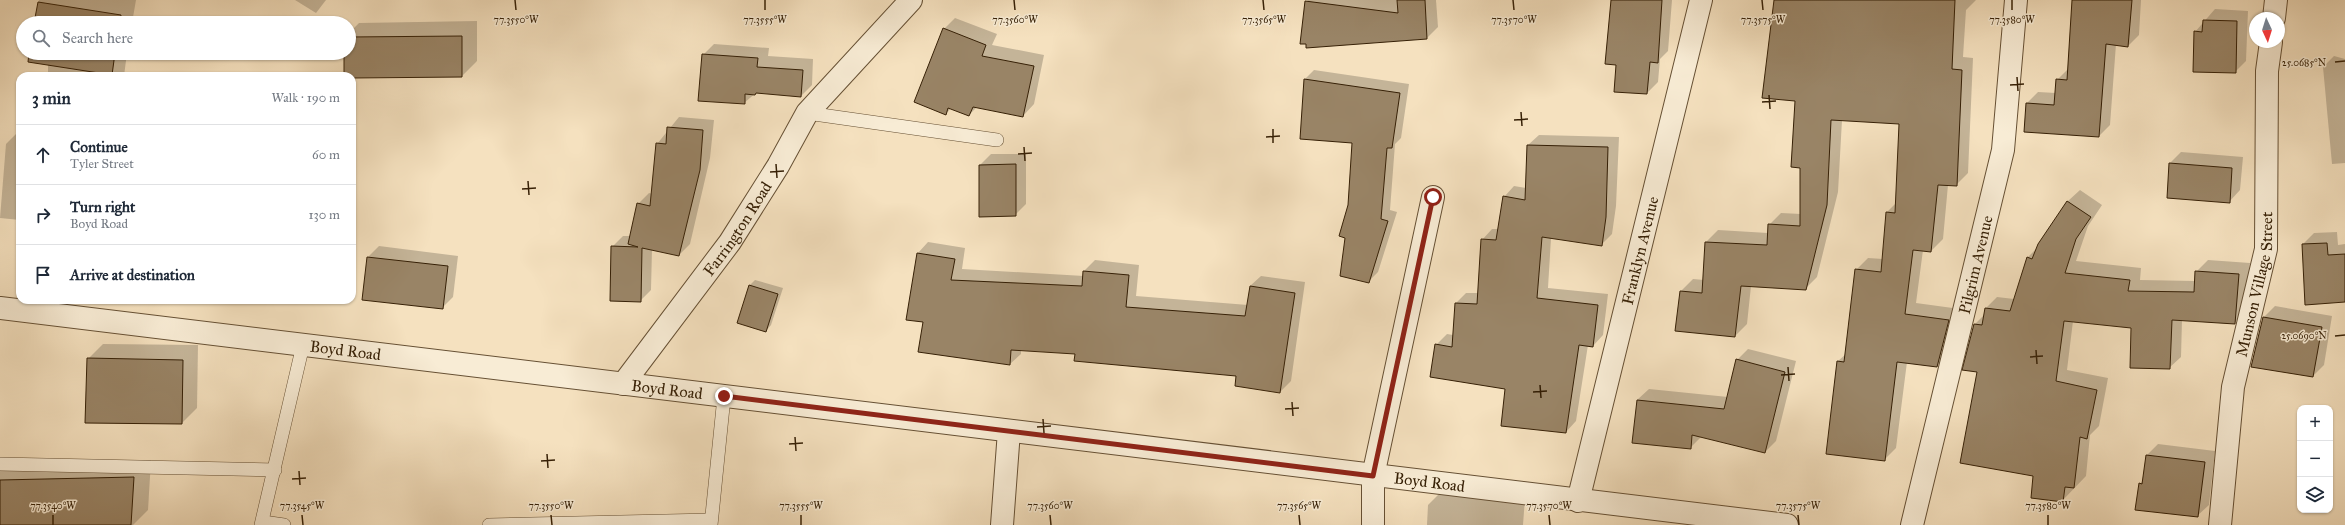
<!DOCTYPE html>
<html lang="en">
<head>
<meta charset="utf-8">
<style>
  :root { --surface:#fff; --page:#f2f2f3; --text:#1f2937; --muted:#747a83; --line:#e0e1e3 }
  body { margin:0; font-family:"IM FELL Great Primer",serif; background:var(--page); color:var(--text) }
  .controls { position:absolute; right:12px; bottom:12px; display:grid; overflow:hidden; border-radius:8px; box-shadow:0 1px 3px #0004 }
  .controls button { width:36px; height:36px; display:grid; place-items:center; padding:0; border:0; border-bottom:1px solid var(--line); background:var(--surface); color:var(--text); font:20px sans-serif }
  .compass { position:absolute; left:2249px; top:12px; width:36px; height:36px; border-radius:50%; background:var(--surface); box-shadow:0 1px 3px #0004; rotate:176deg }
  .stop { position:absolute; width:12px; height:12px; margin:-9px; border:3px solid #8f2418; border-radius:50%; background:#fff }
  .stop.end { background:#8f2418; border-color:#fff; box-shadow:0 1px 4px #0008 }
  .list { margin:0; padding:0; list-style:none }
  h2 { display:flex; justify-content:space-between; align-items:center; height:52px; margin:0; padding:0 16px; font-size:17px }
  h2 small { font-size:13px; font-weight:400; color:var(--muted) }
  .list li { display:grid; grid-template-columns:26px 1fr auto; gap:12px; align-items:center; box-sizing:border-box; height:60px; padding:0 16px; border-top:1px solid var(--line) }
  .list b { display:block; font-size:15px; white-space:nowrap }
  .list p { margin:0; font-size:13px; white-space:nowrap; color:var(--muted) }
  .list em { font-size:13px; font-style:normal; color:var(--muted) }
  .icon { flex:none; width:22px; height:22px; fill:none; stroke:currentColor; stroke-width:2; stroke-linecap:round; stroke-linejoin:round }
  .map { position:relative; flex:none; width:2345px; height:525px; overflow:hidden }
  .search { position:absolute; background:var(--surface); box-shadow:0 1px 3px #0004; left:16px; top:16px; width:340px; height:44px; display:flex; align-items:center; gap:10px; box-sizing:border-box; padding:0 14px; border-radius:22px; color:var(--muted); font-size:15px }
  .panel { position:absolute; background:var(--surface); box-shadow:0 1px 3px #0004; left:16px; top:72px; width:340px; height:232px; border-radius:12px }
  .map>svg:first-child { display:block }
  .shadow { fill:#0003 }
  .building { fill:#998466; stroke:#362006 }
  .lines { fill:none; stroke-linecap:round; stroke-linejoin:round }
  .lane-casing { stroke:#665034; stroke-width:14 }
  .street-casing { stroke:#665034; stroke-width:24 }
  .lane { stroke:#f8ecd5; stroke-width:13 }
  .street { stroke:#f8ecd5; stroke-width:22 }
  .route { stroke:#8f2418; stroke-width:5 }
  .ticks { fill:none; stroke:#362006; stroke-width:1.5 }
  .labels { text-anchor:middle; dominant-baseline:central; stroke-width:3; stroke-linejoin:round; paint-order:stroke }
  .street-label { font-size:16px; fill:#362006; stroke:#f8ecd5 }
  .ticks-label { font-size:10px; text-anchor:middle; fill:#362006; stroke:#f8ecd5; stroke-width:3; stroke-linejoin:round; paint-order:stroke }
</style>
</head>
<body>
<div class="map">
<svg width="2345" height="525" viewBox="0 0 2345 525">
  <rect width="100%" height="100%" fill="#f5e1bf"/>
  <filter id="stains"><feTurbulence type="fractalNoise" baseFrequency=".005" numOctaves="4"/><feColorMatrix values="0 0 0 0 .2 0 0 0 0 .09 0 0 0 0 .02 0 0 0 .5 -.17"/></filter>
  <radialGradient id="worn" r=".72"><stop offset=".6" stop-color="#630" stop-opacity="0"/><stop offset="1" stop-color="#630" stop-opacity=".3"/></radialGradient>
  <g class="shadow">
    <polygon points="39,0 136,0 132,23 35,23"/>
    <polygon points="295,0 326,0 316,13"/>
    <polygon points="1308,0 1436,0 1438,27 1427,38 1306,2"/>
    <polygon points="1612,0 1672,0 1668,51 1660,59 1658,82 1647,93 1617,64"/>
    <polygon points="1774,0 1976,0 1966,10 1963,57 1973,58 1968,173 1956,185 1948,185 1943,239 1931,251 1923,250 1916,303 1960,309 1949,354 1937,366 1907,362 1896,448 1884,460 1838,361 1846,354 1856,270 1868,258 1883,259 1887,212 1896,203 1900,123 1842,120 1838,192 1817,277 1805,289 1751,286 1747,324 1735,336 1681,291 1693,279 1704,280 1706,242 1718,230 1768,233 1769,225 1781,213 1801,214 1801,167 1796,101"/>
    <polygon points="2073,0 2141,0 2139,35 2128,46 2116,44 2110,125 2099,136 2027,103 2038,92 2056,93 2057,80 2068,69"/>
    <polygon points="2215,9 2248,11 2246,61 2235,72 2195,32"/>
    <polygon points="955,18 997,34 992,45 1044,55 1034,104 1023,116 977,107 969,115 951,108 946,114 944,29"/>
    <polygon points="477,21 477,61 462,76 345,76 345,53 349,53 349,33 359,23"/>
    <polygon points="714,44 769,48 768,56 813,59 812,85 801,96 757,92 744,103 703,55"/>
    <polygon points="30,53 127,53 124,76 129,76 48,76 48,64"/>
    <polygon points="2334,56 2345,59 2345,163 2332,164 2323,67"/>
    <polygon points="1314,70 1409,84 1401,138 1395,144 1390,210 1397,212 1378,272 1369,281 1349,205 1353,142 1301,138 1305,79"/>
    <polygon points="679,117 714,120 710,158 690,244 679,255 652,249 651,290 640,301 612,247 623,236 631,236 638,204 649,193 653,194 657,144"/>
    <polygon points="20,130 20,220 0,218 6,144"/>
    <polygon points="1539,135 1619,137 1616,206 1612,234 1601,245 1551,238 1548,288 1608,294 1603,335 1593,346 1588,345 1576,421 1566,432 1507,388 1436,345 1447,334 1453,335 1456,303 1466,293 1479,293 1482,240 1492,229 1499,229 1504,197 1514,186 1526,188 1528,145"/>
    <polygon points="2181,152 2243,157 2240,190 2229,202 2170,163"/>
    <polygon points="991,154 1026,154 1026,204 1015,215 980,165"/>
    <polygon points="2080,190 2102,205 2088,226 2076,261 2141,268 2140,280 2195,281 2196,272 2208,260 2250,263 2246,312 2234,323 2182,320 2181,357 2169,368 2132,327 2073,321 2067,370 2108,378 2099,426 2090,435 2086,476 2062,501 2034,475 1978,372 1975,324 1985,314 1986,308 1997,297 2014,299 2027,258 2037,248 2068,201"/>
    <polygon points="2337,232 2338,245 2345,244 2345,301 2303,244 2314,233"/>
    <polygon points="928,242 965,248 962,269 1084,276 1084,271 1095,260 1139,265 1136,296 1248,305 1250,286 1261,276 1305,282 1291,381 1280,392 1238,375 1076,353 1021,349 1021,354 1010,364 919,351 924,322 918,253"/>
    <polygon points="379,246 458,256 453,297 442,308 368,257"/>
    <polygon points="755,280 783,288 771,325 766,331 750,285"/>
    <polygon points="2275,306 2332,316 2324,365 2313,376 2264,317"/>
    <polygon points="103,344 198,345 197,408 182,423 86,422 88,359"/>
    <polygon points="1748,349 1796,361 1776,441 1765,452 1702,436 1690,448 1633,442 1637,400 1649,389 1728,397 1737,360"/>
    <polygon points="2158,444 2215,451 2209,505 2197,516 2140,484 2144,480 2147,455"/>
    <polygon points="151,460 148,510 133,525 0,525 0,463"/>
    <polygon points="1439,494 1525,498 1523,525 1427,525 1428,505"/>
  </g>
  <g class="building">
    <polygon points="1397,0 1425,0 1427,39 1306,48 1306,44 1300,44 1305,1 1398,13"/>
    <polygon points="1611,0 1662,0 1658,63 1650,62 1647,94 1614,92 1616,65 1605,64"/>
    <polygon points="1774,0 1955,0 1952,69 1962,70 1957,186 1938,185 1931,252 1913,250 1905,314 1949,320 1937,367 1897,362 1885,461 1826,454 1837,361 1844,362 1855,269 1881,272 1886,212 1895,213 1899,124 1831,120 1827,205 1806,290 1741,286 1735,337 1675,331 1680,291 1702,293 1705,242 1767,245 1768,224 1800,226 1800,168 1791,167 1795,101 1762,98"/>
    <polygon points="2072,0 2132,0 2128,47 2106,44 2099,137 2024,132 2026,103 2054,105 2056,79 2067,80"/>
    <polygon points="38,2 121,15 120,23 34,23"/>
    <polygon points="2203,20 2237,21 2236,73 2193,72 2194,31 2202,32"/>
    <polygon points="943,28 986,45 982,56 1034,66 1023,117 973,107 969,116 948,108 946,115 914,102"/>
    <polygon points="462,36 462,77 352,78 352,76 344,76 344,53 349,53 349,37"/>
    <polygon points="29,53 115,53 112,75 28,62"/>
    <polygon points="702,54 758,58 757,67 803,70 801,97 756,93 755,95 745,94 745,104 698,101"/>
    <polygon points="1304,79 1400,93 1392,148 1387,148 1381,219 1388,221 1369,283 1340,276 1345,238 1339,236 1348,205 1352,143 1300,139"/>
    <polygon points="667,127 703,130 700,170 679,256 642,248 641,302 610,301 611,246 638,247 628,244 637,203 650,206 656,143 666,144"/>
    <polygon points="1527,145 1608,147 1606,217 1602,246 1542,237 1537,298 1598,305 1593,347 1579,345 1566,433 1501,426 1505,389 1430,377 1435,344 1452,347 1455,303 1477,304 1481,239 1496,240 1503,196 1525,200"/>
    <polygon points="2169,163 2232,168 2230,203 2167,198"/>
    <polygon points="1016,164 1016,216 979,217 979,165"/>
    <polygon points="2067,201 2091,217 2076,239 2065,273 2130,280 2128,291 2194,292 2195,271 2239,274 2235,324 2172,320 2170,369 2130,368 2131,328 2064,321 2056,381 2097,390 2087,439 2080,437 2074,488 2065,487 2063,502 2031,498 2033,476 1960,463 1977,372 1962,370 1974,324 1982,325 1985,308 2010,311 2027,257 2032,259 2038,244"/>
    <polygon points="2327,243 2328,255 2345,254 2345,302 2305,305 2302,244"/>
    <polygon points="917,253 955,259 951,280 1082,286 1083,271 1129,275 1126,307 1245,316 1250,286 1295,293 1280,393 1235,386 1236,376 1074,361 1075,354 1011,350 1010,365 918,352 923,322 906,320"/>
    <polygon points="367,257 448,266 443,309 362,300"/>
    <polygon points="749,285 778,294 766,332 737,323"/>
    <polygon points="2263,317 2322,327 2313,377 2251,367"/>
    <polygon points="87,358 183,360 182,424 85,423"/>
    <polygon points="1736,359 1785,372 1765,453 1692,435 1691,449 1632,443 1637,400 1724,409"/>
    <polygon points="2146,455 2205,462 2198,517 2135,510 2139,483 2142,484"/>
    <polygon points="134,477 131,525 0,525 0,480"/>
  </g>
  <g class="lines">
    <defs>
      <g id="lane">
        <polyline points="807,113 997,140"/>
        <polyline points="0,464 275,470"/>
        <polyline points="263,522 284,525"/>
        <polyline points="261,525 303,345"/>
        <polyline points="489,525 711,520"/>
        <polyline points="711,525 724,397"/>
      </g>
      <g id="street">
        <polyline points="2274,18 2276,0"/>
        <path id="s1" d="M 0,308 L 1787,525"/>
        <path id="s2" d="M 623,384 L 730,242 L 778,166 L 807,113 L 911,0"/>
        <path id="s3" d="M 1578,501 L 1701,0"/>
        <polyline points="1002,525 1009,431"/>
        <polyline points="1373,525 1373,476 1433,197"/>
        <path id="s4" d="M 1912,525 L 2003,150 L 2016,0"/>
        <path id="s5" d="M 2220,525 L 2233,387 L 2266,249 L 2267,71 L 2271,42"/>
      </g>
    </defs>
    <use href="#lane" class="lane-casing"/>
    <use href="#street" class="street-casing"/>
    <use href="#lane" class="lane"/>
    <use href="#street" class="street"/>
  </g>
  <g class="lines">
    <polyline class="route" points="724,396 1373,476 1433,197"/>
  </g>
  <path class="ticks" d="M 515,0 L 516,10M 765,0 L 765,10M 1014,0 L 1015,10M 1263,0 L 1264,10M 1513,0 L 1514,10M 1762,0 L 1763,10M 2012,0 L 2012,10M 2335,62 L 2345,61M 2017,77 L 2018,91M 2010,85 L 2024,84M 1769,95 L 1770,109M 1762,102 L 1776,101M 1521,112 L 1522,126M 1514,120 L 1528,119M 1273,129 L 1273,143M 1266,137 L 1280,136M 1024,147 L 1025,161M 1018,154 L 1032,153M 776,164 L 777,178M 770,172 L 784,171M 528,181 L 529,195M 522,189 L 536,188M 2335,336 L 2345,335M 2036,350 L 2037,364M 2030,357 L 2043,356M 1788,367 L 1789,381M 1781,375 L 1795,374M 1540,385 L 1541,398M 1533,392 L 1547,391M 1292,402 L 1293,416M 1285,409 L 1299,408M 1043,419 L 1044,433M 1037,427 L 1051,426M 795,437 L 796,451M 789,444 L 803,443M 547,454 L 548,468M 541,461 L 555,460M 299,471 L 300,485M 292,479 L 306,478M 53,515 L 53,525M 302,515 L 303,525M 551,515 L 552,525M 801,515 L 801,525M 1050,515 L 1051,525M 1299,515 L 1300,525M 1549,515 L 1550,525M 1798,515 L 1799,525M 2048,515 L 2048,525"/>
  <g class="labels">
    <g class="street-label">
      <text stroke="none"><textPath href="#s2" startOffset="193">Farrington Road</textPath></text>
      <text stroke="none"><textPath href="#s3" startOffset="258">Franklyn Avenue</textPath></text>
      <text stroke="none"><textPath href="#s4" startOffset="268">Pilgrim Avenue</textPath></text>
      <text stroke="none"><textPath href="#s5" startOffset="244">Munson Village Street</textPath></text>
      <text stroke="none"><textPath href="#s1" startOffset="348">Boyd Road</textPath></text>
      <text stroke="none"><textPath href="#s1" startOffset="672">Boyd Road</textPath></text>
      <text stroke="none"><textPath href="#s1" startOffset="1440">Boyd Road</textPath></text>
    </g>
  </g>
  <g class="ticks-label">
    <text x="516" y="23">77.3550°W</text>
    <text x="765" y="23">77.3555°W</text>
    <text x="1015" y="23">77.3560°W</text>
    <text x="1264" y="23">77.3565°W</text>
    <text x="1514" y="23">77.3570°W</text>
    <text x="1763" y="23">77.3575°W</text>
    <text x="2012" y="23">77.3580°W</text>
    <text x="2304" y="66">25.0685°N</text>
    <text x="2304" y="339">25.0690°N</text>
    <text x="53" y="509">77.3540°W</text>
    <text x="302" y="509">77.3545°W</text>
    <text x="551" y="509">77.3550°W</text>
    <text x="801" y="509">77.3555°W</text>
    <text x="1050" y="509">77.3560°W</text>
    <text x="1299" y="509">77.3565°W</text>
    <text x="1549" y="509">77.3570°W</text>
    <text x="1798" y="509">77.3575°W</text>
    <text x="2048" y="509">77.3580°W</text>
  </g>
  <rect width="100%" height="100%" filter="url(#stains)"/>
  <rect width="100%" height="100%" fill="url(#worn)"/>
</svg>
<div class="controls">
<button>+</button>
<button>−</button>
<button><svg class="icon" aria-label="layers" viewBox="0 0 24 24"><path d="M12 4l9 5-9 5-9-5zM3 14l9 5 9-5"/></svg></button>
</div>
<svg class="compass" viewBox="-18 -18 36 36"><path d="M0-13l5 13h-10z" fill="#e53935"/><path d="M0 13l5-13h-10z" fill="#747a83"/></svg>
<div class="stop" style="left:1433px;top:197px"></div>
<div class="stop end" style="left:724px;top:396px"></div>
<div class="search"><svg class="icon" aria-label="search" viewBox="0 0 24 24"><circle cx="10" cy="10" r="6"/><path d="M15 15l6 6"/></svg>Search here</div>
<section class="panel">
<h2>3 min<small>Walk · 190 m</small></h2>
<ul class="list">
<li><svg class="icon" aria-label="ahead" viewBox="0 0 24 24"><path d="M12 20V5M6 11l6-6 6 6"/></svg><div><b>Continue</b><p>Tyler Street</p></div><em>60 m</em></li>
<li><svg class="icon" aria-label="right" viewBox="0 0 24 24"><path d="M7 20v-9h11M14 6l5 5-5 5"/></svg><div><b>Turn right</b><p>Boyd Road</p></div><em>130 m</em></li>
<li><svg class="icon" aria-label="arrive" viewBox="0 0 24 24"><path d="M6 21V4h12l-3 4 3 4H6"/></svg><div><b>Arrive at destination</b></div></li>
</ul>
</section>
</div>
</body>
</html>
